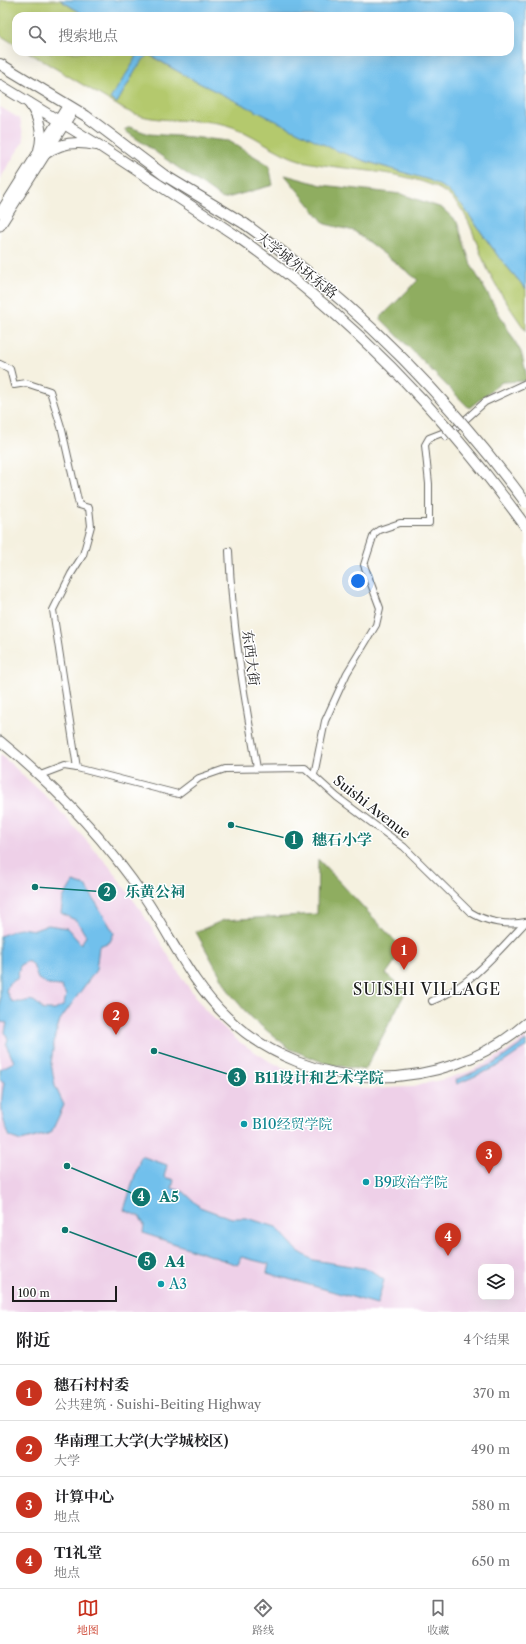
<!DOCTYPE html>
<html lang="zh">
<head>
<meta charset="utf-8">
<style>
  :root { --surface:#fff; --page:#f2f2f2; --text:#202124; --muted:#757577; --line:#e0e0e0; --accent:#c8321e }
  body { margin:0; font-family:"Libre Caslon Text","Noto Serif SC",serif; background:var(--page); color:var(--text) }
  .controls { position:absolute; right:12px; bottom:12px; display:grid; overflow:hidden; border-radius:8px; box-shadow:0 4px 16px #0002 }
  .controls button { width:36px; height:36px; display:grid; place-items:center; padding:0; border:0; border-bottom:1px solid var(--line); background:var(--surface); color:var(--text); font:20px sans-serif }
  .scale { position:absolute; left:12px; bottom:10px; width:105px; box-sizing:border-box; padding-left:4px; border:2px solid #1c1c1c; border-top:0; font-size:11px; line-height:14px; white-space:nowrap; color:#1c1c1c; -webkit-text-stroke:3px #fff; paint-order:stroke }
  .you { position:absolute; left:358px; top:581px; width:14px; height:14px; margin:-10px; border:3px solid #fff; border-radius:50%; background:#1a73e8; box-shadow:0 0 0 6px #1a73e833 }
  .badge { display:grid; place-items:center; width:26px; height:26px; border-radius:50%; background:var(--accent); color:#fff; font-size:13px; font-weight:700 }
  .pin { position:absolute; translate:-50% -33px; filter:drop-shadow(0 1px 2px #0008) }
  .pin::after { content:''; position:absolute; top:21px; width:14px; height:12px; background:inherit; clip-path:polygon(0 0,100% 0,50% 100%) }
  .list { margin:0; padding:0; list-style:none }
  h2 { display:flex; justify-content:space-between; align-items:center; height:52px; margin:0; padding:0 16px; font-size:17px }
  h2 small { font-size:13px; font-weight:400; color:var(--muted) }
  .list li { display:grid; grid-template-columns:26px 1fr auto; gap:12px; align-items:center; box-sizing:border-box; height:56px; padding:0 16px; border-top:1px solid var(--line) }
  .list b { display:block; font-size:15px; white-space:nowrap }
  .list p { margin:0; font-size:13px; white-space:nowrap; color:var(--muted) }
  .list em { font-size:13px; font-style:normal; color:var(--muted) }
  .icon { flex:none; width:22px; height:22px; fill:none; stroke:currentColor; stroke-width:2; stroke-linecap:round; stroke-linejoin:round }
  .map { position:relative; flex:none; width:526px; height:1312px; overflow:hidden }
  .search { position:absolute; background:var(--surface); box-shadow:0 4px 16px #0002; left:12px; right:12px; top:12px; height:44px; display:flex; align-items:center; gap:10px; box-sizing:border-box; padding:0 14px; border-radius:12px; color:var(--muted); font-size:15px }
  .sheet { height:276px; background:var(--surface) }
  nav { display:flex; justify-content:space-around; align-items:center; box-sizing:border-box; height:56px; border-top:1px solid var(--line); background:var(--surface); font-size:11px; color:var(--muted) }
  nav a { display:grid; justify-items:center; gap:2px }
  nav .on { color:var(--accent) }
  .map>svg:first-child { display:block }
  .built { fill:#eed0e8; fill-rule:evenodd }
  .green { fill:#b4c96d; stroke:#687244 }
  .forest { fill:#8fad60; stroke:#56643e }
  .water { fill:#71c0ec; stroke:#466e84; fill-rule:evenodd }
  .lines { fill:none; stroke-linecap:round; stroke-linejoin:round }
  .street-casing { stroke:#686761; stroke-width:8 }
  .secondary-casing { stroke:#686761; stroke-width:11 }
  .primary-casing { stroke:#686761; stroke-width:12 }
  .street { stroke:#fff; stroke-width:6 }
  .secondary { stroke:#fff; stroke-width:9 }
  .primary { stroke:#fff; stroke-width:10 }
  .primary-bridge-casing { stroke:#686761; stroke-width:12; stroke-linecap:butt }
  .primary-bridge { stroke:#fff; stroke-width:10 }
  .culture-dot { fill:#0f9aa8; stroke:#fff; stroke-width:1.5 }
  .labels { text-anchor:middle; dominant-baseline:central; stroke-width:3; stroke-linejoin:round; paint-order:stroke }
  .street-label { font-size:14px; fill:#1c1c1c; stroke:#fff }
  .culture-label { font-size:14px; fill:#0d838f; stroke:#fff; text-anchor:start }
  .quarter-label { font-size:16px; letter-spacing:1px; fill:#1c1c1c; stroke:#fff }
  .leader { fill:none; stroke:#0f766e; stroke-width:1.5 }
  .callout-dot { fill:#0f766e; stroke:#fff; stroke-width:1.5 }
  .mark-label { font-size:12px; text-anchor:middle; font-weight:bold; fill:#fff }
  .callout-label { font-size:15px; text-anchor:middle; font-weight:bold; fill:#0f766e; stroke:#fff; stroke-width:3; stroke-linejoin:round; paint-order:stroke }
</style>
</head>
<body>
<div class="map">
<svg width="526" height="1312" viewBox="0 0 526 1312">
  <rect width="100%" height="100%" fill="#fff"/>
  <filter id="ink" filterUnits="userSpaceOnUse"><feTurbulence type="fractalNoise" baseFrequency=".025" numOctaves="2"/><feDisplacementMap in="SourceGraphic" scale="8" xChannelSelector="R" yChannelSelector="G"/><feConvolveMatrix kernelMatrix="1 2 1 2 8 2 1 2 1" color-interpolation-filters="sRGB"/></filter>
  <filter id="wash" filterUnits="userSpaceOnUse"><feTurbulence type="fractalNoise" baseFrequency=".012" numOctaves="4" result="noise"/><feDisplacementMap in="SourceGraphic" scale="16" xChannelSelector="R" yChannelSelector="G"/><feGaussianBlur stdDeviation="0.9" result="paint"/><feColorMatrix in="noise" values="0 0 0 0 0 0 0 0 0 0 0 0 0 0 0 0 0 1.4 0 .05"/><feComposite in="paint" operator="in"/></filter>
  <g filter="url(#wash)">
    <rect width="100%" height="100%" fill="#f5f1e0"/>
    <g class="built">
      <polygon points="0,107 20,119 24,140 0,179"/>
      <path d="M 0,754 L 50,800 L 109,866 L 140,909 L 184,981 L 206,1011 L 238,1041 L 269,1061 L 295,1073 L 341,1086 L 370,1089 L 409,1087 L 445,1079 L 470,1071 L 506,1052 L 526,1037 L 526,1312 L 0,1312 ZM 481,1267 L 511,1267 L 511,1297 L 481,1297 Z"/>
    </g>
    <g class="green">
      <polygon points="0,0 60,0 86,16 16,16 16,45 0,35"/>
      <path d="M 28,52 L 144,52 L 193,80 L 365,161 L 430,180 L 446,189 L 462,205 L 498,256 L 526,289 L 526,331 C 511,310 496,287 485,264 C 475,242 471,217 453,199 C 424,169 345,172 303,161 C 275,154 252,131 223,124 C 191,117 156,125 125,110 Z"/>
    </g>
    <g class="forest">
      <polygon points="130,127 149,134 191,137 229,141 269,165 273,185 223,199 124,130"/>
      <polygon points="285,175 322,185 401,194 442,208 457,222 471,265 521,352 526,372 526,381 502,382 469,408 380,318 418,280 354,231 325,224"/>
      <polygon points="318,859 399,945 394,955 398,957 386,974 406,991 365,1070 327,1064 290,1049 250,1017 230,993 196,932 224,920 317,914"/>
    </g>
    <g class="water">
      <polygon points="60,0 526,0 526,289 498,256 462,205 446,189 429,180 365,161 335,150 193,80 148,54 137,68 117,103 110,99 132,65 137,52 510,52 510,16 86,16"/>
      <path d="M 73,882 L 86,886 L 114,933 L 110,942 L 99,946 L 96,970 L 60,1020 L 55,1036 L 51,1063 L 55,1086 L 64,1105 L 51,1133 L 21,1141 L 10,1137 C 0,1115 0,1106 4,1082 L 0,1080 L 0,1069 L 14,1062 L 6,1045 L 8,1039 L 5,1032 L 7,1023 L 0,1022 L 0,936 L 20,928 L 35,930 L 48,925 L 67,928 L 81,944 L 86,936 L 77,921 L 61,913 L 63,898 ZM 28,961 L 33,965 L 38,979 L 49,985 L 61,986 L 66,995 L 64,1005 L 55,1010 L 43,1010 C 29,992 29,1006 11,1001 L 6,991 L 9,983 L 17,979 L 20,965 Z"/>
      <polygon points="526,1041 526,1047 498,1066 457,1084 456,1080 495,1063"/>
      <polygon points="141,1156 167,1165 164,1177 174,1180 172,1188 184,1192 200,1207 216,1213 232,1218 247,1218 276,1227 298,1251 313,1260 369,1269 384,1280 377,1304 267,1273 269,1264 241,1257 238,1265 143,1233 144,1225 140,1217 124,1210"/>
    </g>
  </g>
  <g filter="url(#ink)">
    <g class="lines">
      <defs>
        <g id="street">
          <path d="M 0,364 L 10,369 L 14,385 L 26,383 L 50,391 L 62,430 L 79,505 L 89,508 L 91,526 L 83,555 L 71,574 L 53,610 L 77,768 L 178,794 L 199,778 L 225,769 L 305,768 L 337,797 L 404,847 L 470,912 C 486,922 508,926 526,922"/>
          <path d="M 229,551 C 232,624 244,696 257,768"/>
          <polyline points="43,774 64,766 77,768"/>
          <polyline points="314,775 325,721 347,673 376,625 380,608 364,565 374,534 379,530 400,523 429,523 429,484 425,445 429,438 442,433 446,437 485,402 526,383"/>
          <path d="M 432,1001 C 471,986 498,951 526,922"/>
        </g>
        <g id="secondary">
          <polyline points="0,213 68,105"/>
          <polyline points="0,226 74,109"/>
          <path d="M 0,741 C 55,786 104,838 145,898 C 172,938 191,983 227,1017 C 308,1095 442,1097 526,1023"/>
        </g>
        <g id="primary">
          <polyline points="0,64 86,116 164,175 245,224"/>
          <polyline points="0,85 100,146 238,237"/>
          <path d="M 29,103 C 39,116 44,135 39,150"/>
          <path d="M 45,154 C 60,142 78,141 96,145"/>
        </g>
      </defs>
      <use href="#street" class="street-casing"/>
      <use href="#secondary" class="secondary-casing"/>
      <use href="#primary" class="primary-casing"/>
      <use href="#street" class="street"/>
      <use href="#secondary" class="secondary"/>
      <use href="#primary" class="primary"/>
      <defs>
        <g id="primary-bridge">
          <path d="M 245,224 C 353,301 447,396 526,503"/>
          <path d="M 238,237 C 350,316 445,415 526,527"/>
        </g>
      </defs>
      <use href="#primary-bridge" class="primary-bridge-casing"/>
      <use href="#primary-bridge" class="primary-bridge"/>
    </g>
  </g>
  <g class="culture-dot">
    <circle cx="244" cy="1124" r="4"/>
    <circle cx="366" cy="1182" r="4"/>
    <circle cx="161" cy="1284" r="4"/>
  </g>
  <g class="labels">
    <g class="street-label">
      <text transform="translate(297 265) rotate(38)">大学城外环东路</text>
      <text transform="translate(251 658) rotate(83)">东西大街</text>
      <text transform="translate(372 807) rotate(38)">Suishi Avenue</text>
    </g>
    <g class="culture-label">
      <text x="252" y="1124">B10经贸学院</text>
      <text x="374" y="1182">B9政治学院</text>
      <text x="169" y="1284">A3</text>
    </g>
    <g class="quarter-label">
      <text x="427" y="989">SUISHI VILLAGE</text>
    </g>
  </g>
  <path class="leader" d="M231 825L294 840M35 887L107 892M154 1051L237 1077M67 1166L141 1197M65 1230L147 1261"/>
  <g class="callout-dot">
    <circle cx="231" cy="825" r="4"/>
    <circle cx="35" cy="887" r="4"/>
    <circle cx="154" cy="1051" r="4"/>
    <circle cx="67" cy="1166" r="4"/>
    <circle cx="65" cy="1230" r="4"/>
    <circle cx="294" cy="840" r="10"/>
    <circle cx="107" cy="892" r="10"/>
    <circle cx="237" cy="1077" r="10"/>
    <circle cx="141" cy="1197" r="10"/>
    <circle cx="147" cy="1261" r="10"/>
  </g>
  <g class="mark-label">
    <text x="294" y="844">1</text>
    <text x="107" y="896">2</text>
    <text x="237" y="1082">3</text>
    <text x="141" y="1201">4</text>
    <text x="147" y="1266">5</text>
  </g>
  <g class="callout-label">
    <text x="342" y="845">穗石小学</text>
    <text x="155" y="897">乐黄公祠</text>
    <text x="319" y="1083">B11设计和艺术学院</text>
    <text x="169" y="1202">A5</text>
    <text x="175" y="1267">A4</text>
  </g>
</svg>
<div class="controls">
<button><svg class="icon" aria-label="layers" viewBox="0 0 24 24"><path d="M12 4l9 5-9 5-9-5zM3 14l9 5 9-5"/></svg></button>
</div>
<div class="scale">100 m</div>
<div class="you"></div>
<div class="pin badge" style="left:404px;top:970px">1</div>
<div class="pin badge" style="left:116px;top:1035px">2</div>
<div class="pin badge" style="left:489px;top:1174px">3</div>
<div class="pin badge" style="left:448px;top:1256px">4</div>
<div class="search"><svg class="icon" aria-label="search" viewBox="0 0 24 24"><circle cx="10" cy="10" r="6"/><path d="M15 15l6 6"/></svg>搜索地点</div>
</div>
<section class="sheet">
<h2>附近<small>4个结果</small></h2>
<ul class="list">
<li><span class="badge">1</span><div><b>穗石村村委</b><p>公共建筑 · Suishi-Beiting Highway</p></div><em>370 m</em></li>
<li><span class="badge">2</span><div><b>华南理工大学(大学城校区)</b><p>大学</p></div><em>490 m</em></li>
<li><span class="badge">3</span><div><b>计算中心</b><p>地点</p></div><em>580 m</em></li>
<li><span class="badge">4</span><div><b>T1礼堂</b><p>地点</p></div><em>650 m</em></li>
</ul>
</section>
<nav>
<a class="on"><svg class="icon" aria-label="map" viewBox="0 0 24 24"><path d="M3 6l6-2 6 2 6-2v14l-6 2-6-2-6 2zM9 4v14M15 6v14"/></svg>地图</a>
<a><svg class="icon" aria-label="directions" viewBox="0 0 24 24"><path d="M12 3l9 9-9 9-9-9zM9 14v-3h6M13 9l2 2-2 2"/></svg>路线</a>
<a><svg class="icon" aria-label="saved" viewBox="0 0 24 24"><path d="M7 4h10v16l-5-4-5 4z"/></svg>收藏</a>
</nav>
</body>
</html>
